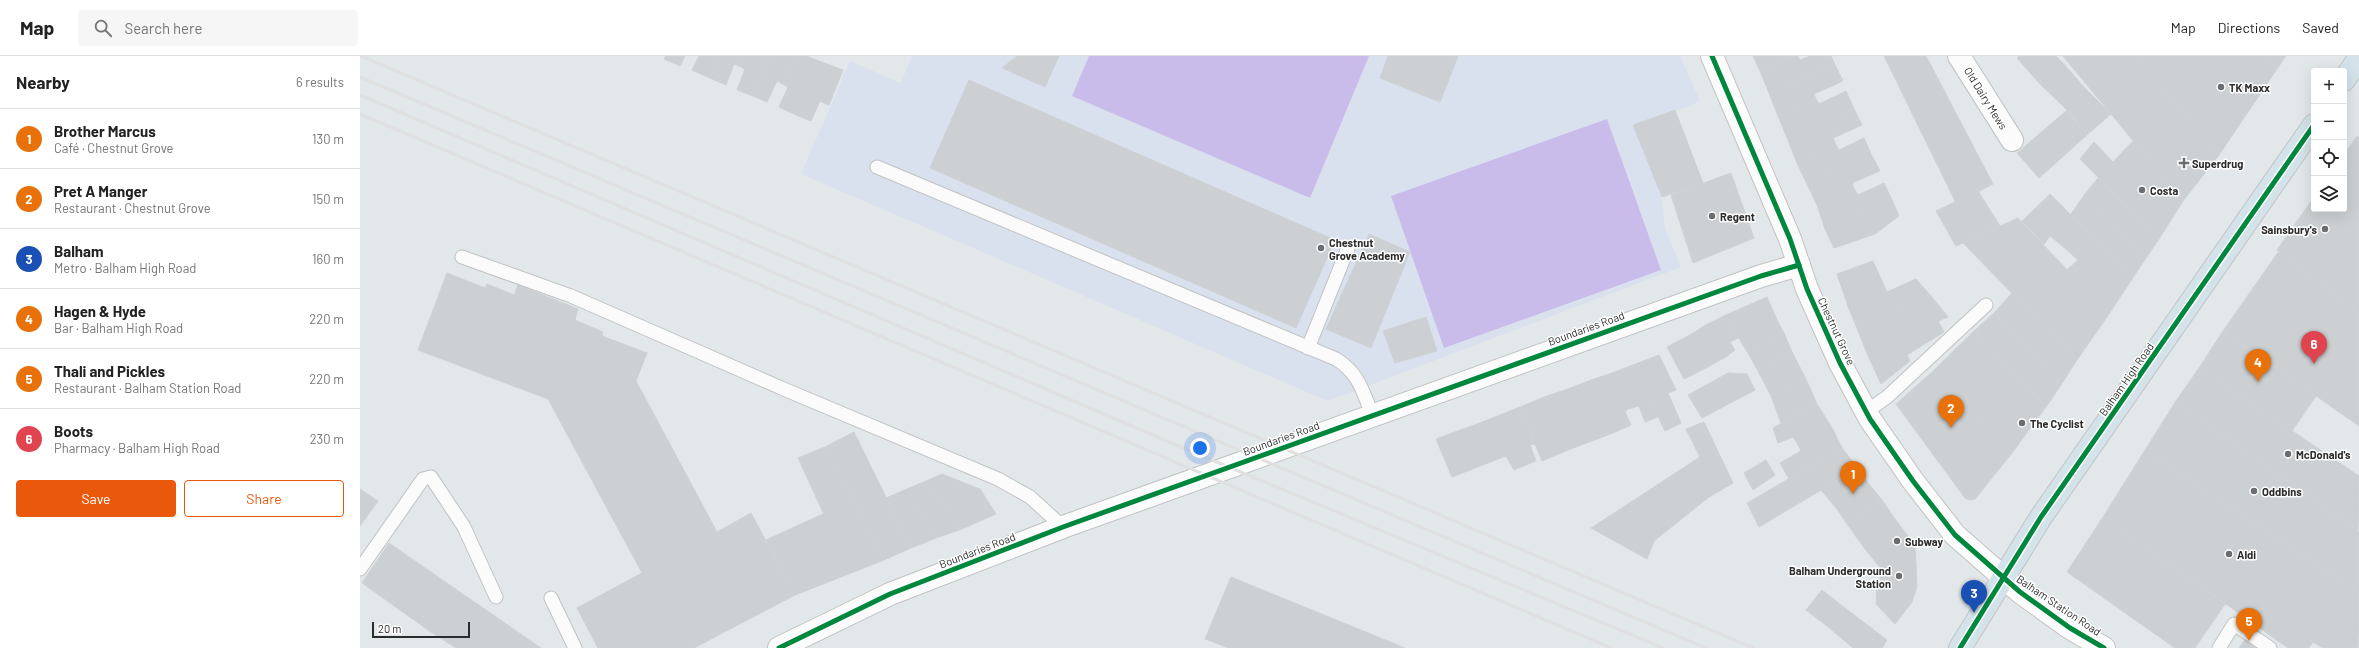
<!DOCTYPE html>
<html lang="en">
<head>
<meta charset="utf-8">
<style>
  :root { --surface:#fff; --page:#f6f6f6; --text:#222; --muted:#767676; --line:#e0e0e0; --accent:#ea580c }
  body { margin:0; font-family:Barlow,sans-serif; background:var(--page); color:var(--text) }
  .controls { position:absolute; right:12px; top:12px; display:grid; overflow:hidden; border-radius:4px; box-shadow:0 4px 16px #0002 }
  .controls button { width:36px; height:36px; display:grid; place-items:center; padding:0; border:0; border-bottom:1px solid var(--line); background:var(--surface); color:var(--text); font:20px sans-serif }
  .scale { position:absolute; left:12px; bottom:10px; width:98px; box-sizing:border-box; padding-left:4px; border:2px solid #2c2c2c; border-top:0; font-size:11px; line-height:14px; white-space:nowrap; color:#2c2c2c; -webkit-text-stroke:3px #fff; paint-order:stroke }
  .you { position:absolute; left:840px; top:392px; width:14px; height:14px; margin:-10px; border:3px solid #fff; border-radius:50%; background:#1a73e8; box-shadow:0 0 0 6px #1a73e833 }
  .badge { display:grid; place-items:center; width:26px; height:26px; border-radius:50%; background:var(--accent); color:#fff; font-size:13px; font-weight:700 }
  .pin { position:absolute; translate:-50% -33px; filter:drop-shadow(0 1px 2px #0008) }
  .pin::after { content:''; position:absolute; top:21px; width:14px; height:12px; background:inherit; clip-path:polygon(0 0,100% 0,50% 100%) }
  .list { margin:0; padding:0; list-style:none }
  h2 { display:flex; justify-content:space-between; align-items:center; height:52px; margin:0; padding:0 16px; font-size:17px }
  h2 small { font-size:13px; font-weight:400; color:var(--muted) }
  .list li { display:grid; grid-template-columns:26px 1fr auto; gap:12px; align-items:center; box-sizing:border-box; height:60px; padding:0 16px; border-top:1px solid var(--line) }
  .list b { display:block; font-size:15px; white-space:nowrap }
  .list p { margin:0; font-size:13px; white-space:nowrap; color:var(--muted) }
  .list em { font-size:13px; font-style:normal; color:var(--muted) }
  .actions { display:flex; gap:8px; padding:12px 16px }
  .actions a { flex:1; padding:9px 0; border:1px solid var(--accent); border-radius:4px; text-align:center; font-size:14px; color:var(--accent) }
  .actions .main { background:var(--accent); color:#fff }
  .icon { flex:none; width:22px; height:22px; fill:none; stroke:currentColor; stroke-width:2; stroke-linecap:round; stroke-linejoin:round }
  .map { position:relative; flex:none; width:1999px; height:592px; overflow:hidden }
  header { display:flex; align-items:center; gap:24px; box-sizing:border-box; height:56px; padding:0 20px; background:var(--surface); border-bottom:1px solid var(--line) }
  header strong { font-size:19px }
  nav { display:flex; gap:22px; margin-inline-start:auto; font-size:14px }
  .search { width:280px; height:36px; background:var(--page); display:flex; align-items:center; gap:10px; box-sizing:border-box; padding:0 14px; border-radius:4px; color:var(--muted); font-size:15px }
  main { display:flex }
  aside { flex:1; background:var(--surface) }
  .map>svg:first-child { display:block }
  .education { fill:#d8e1ed }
  .pitch { fill:#c9bcea }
  .building { fill:#cdd0d3; stroke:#ced2d5 }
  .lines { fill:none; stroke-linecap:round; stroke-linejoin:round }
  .lane-casing { stroke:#c1c2c2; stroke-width:15 }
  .street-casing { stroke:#c1c2c2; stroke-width:24 }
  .highway-casing { stroke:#c2c4c6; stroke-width:24 }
  .lane { stroke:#fbfbfc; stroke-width:13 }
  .street { stroke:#fbfbfc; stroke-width:22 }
  .highway { stroke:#d4e2e9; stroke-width:22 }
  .rail { stroke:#dfe0df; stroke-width:3 }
  .cycleway-casing { stroke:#fff; stroke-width:8 }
  .cycleway { stroke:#00873e; stroke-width:5 }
  .poi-dot { fill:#6c6d6e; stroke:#fff; stroke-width:1.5 }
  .labels { text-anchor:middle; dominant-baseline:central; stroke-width:3; stroke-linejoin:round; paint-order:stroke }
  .poi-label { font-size:11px; font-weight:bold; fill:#2c2c2c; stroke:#fff; text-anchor:start }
  .street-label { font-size:11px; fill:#2c2c2c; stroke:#fff }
</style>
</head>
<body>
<header>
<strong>Map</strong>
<div class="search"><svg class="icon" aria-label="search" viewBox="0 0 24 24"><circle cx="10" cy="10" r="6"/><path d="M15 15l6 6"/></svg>Search here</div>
<nav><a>Map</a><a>Directions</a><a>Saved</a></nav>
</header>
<main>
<aside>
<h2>Nearby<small>6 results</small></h2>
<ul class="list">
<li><span class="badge" style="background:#e8710a">1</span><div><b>Brother Marcus</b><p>Café · Chestnut Grove</p></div><em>130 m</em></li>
<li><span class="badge" style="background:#e8710a">2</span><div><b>Pret A Manger</b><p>Restaurant · Chestnut Grove</p></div><em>150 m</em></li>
<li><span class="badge" style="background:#1a4fb4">3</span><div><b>Balham</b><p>Metro · Balham High Road</p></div><em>160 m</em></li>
<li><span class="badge" style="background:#e8710a">4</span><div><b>Hagen &amp; Hyde</b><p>Bar · Balham High Road</p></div><em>220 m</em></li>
<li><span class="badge" style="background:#e8710a">5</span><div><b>Thali and Pickles</b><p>Restaurant · Balham Station Road</p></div><em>220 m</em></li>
<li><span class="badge" style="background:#e0444e">6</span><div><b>Boots</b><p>Pharmacy · Balham High Road</p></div><em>230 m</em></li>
</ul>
<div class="actions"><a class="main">Save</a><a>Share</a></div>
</aside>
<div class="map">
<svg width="1999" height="592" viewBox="0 0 1999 592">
  <rect width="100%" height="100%" fill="#e2e7ea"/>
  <polygon class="education" points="552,0 1320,0 1340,45 1280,70 1299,118 1305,172 1321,211 968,345 441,118 490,5 541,27"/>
  <g class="pitch">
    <polygon points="729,0 1009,0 950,142 712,40"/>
    <polygon points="1247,63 1301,214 1084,292 1031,140"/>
  </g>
  <g class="building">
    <polygon points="306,0 325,0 320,10 304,3"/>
    <polygon points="339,0 358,0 350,22 332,14"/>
    <polygon points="358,0 385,0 381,11 374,8 366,29 350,22"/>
    <polygon points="385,0 410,0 393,40 377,34 385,13 381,11"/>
    <polygon points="410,0 435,0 423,28 417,25 407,46 393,40"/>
    <polygon points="435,0 447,0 459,5 436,59 419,51 428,31 423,28"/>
    <polygon points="657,0 699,0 685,31 642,12"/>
    <polygon points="1028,0 1098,0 1080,46 1020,22"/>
    <polygon points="1393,0 1434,0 1400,15"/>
    <polygon points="1435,0 1438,0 1440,4 1450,0 1471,0 1475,9 1409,37 1400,15"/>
    <polygon points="1524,0 1566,0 1633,128 1596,147"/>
    <polygon points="1659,0 1696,0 1702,6 1679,27 1657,2"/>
    <polygon points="1703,0 1775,0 1859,99 1823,145"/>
    <polygon points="1775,0 1905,0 1917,13 1859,99"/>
    <polygon points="1905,0 1926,0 1917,13"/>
    <polygon points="459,5 483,14 469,49 460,45 451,65 436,59"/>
    <polygon points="1702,6 1724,31 1703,50 1679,27"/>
    <polygon points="1475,9 1483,25 1454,38 1456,43 1418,60 1409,37"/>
    <polygon points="609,24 975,184 936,272 570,112"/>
    <polygon points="1724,31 1751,58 1728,78 1703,50"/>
    <polygon points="1486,35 1494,53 1428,84 1418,60 1456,43 1459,48"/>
    <polygon points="1494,53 1502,69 1473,82 1476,89 1437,107 1428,84"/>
    <polygon points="1315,54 1343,127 1302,141 1273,69"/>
    <polygon points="1706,55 1728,78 1679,122 1657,97"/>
    <polygon points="1997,80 1999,82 1999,256 1917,194 1954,141 1954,153 1984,153 1984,99"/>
    <polygon points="1504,82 1511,98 1447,128 1437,107 1476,89 1479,94"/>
    <polygon points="1773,85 1823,145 1799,183 1720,103 1734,86 1753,106"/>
    <polygon points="1511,98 1520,115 1492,127 1494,132 1457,149 1447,128"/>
    <polygon points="1371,117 1394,182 1333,207 1311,139"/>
    <polygon points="1738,122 1799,183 1786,202 1725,138"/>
    <polygon points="1524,127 1532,144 1465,173 1457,149 1494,132 1498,139"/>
    <polygon points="1618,135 1640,170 1596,190 1576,155"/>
    <polygon points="1690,138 1718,166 1699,187 1690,180 1684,188 1662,165"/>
    <polygon points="1725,138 1786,202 1772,223 1711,158"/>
    <polygon points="1532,144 1539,160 1515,178 1474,192 1465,173"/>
    <polygon points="1658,162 1749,258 1717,304 1603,187"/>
    <polygon points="1718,166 1772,223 1749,258 1707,214 1718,204 1699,187"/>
    <polygon points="1009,178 1050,196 1011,292 966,273"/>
    <polygon points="1919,195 1999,256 1999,370 1863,275"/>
    <polygon points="1513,205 1527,236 1489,253 1477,218"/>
    <polygon points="87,217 125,232 127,228 154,239 158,229 218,253 215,264 243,276 242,280 287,297 276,325 357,476 391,457 435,539 334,592 238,592 217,552 282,517 188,343 58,294"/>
    <polygon points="1556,223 1571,240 1497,272 1489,253"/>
    <polygon points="1652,237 1717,304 1701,329 1634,257"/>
    <polygon points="1571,240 1588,261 1506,295 1497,272"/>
    <polygon points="1407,241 1417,264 1381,286 1366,259"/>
    <polygon points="1634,257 1701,329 1686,351 1614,275"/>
    <polygon points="1366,259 1378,282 1370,286 1375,294 1366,301 1346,269"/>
    <polygon points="1066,261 1077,295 1035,307 1023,275"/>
    <polygon points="1417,264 1424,277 1388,297 1381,286"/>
    <polygon points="1578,265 1584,276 1547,299 1550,305 1521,328 1506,295"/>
    <polygon points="1346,269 1366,301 1344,313 1328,280"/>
    <polygon points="1614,275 1686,351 1652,397 1572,316"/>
    <polygon points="1863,275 1956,340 1932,375 1839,312"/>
    <polygon points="1424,277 1432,296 1398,315 1388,297"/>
    <polygon points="1328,280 1344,313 1324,323 1307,291"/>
    <polygon points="1432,296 1446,323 1411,340 1398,315"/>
    <polygon points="1299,299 1316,334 1308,337 1321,367 1305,375 1273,309"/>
    <polygon points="1273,309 1298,361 1285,366 1279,350 1268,353 1252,317"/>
    <polygon points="1839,312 1999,420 1998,475 1816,345"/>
    <polygon points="1572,316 1652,397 1615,443 1610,444 1605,442 1536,348"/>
    <polygon points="1252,317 1268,353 1265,356 1271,369 1253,377 1231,324"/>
    <polygon points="1368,317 1387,318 1395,334 1342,362 1328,339"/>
    <polygon points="1446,323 1457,348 1421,367 1411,340"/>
    <polygon points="1231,324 1253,377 1229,386 1208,333"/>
    <polygon points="1208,333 1229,386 1208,394 1187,340"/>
    <polygon points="1187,340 1208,394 1182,405 1160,351"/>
    <polygon points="1816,345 1999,476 1999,536 1785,394"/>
    <polygon points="1457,348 1471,370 1437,387 1433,381 1418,387 1413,372"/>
    <polygon points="1160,351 1175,388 1170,389 1176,405 1161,411 1140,359"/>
    <polygon points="1140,359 1161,411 1154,414 1146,400 1133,405 1117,368"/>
    <polygon points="1344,366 1373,427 1349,441 1294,485 1287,503 1231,472 1340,401 1326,373"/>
    <polygon points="1117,368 1133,405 1092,421 1076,383"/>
    <polygon points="1471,370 1482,392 1429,423 1420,407 1441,395 1437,387"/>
    <polygon points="494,376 551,492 524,504 465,391"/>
    <polygon points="465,391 524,504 491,517 438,402"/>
    <polygon points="1482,392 1498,412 1399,471 1387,447"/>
    <polygon points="1785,394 1999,536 1998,592 1963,592 1953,586 1949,592 1928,592 1743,461"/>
    <polygon points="1406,404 1415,419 1393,434 1384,417"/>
    <polygon points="1498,412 1509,428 1477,453 1461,434"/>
    <polygon points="582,418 620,433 636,458 602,473 566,425"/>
    <polygon points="566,425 602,473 576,482 547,433"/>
    <polygon points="1509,428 1522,444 1487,468 1477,453"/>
    <polygon points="0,433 18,445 0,470"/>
    <polygon points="547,433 576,482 551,492 526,442"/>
    <polygon points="1522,444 1538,467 1505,493 1487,468"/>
    <polygon points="465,457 491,517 435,539 406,484"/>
    <polygon points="1743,461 1865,548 1835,592 1815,592 1707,516"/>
    <polygon points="1538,467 1555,489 1522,514 1505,493"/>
    <polygon points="29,487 181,592 96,592 71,576 2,527"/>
    <polygon points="1555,489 1557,530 1552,546 1535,568 1516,548 1517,528 1525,511"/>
    <polygon points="871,521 1045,592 869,592 845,583"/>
    <polygon points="1462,534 1481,549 1467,570 1446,554"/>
    <polygon points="1481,549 1527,584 1522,592 1493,592 1467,570"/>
    <polygon points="1887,581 1904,592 1879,592"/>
  </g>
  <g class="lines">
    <defs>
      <g id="lane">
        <path d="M 517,111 L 976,303 C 1000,318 1002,335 1013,360"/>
        <polyline points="102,201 211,240 426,334 638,423 670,441 703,471"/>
        <polyline points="948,292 988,192"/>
        <polyline points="1506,356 1527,341 1626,249"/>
        <polyline points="0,513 63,423 71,421 104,471 136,541"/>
        <polyline points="191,542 215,592"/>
        <polyline points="1859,592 1874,568 1910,592"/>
      </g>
      <g id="street">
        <polyline points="1352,0 1430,183 1447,233 1480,307 1510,363 1553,425 1595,479 1660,536 1710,572 1744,592"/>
        <polyline points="1599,0 1652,84"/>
        <polyline points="419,592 530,538 703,471 1401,220 1439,209"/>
      </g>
      <g id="highway">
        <polyline points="1984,24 1999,2"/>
        <polyline points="1600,592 1681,461 1954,69"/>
      </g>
    </defs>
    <use href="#lane" class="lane-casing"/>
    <use href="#street" class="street-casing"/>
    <use href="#highway" class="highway-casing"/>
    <use href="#lane" class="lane"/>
    <use href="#street" class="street"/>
    <use href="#highway" class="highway"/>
    <g class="rail">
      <polyline points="1,0 1393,592"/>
      <polyline points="0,21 1346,592"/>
      <polyline points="0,39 828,394 1303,592"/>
      <polyline points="0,58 1251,592"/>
    </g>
    <defs>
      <g id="cycleway">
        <polyline points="1352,0 1430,183 1447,233 1480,307 1510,363 1553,425 1595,479 1660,536 1710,572 1744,592"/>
        <polyline points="419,592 530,538 703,471 1401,220 1439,209"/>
        <polyline points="1600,592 1681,461 1954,69"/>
      </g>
    </defs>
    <use href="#cycleway" class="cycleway-casing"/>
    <use href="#cycleway" class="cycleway"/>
  </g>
  <g class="poi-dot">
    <circle cx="1861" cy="31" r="4"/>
    <path d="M1822 101h4v4h4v4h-4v4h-4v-4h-4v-4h4z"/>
    <circle cx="1782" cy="134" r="4"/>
    <circle cx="1352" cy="160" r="4"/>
    <circle cx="1965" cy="173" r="4"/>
    <circle cx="961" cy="192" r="4"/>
    <circle cx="1662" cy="367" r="4"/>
    <circle cx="1928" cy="398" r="4"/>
    <circle cx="1894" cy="435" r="4"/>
    <circle cx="1537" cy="485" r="4"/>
    <circle cx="1869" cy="498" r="4"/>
    <circle cx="1539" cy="520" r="4"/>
  </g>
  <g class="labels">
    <g class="poi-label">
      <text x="1869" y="31">TK Maxx</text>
      <text x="1832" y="107">Superdrug</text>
      <text x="1790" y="134">Costa</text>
      <text x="1360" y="160">Regent</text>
      <text x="1957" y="173" text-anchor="end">Sainsbury's</text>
      <text x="969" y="186">Chestnut<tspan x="969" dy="13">Grove Academy</tspan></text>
      <text x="1670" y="367">The Cyclist</text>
      <text x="1936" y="398">McDonald's</text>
      <text x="1902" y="435">Oddbins</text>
      <text x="1545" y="485">Subway</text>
      <text x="1877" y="498">Aldi</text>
      <text x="1531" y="514" text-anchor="end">Balham Underground<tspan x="1531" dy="13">Station</tspan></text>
    </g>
    <g class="street-label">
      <text transform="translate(1626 42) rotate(58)">Old Dairy Mews</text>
      <text transform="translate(1226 272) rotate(-20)">Boundaries Road</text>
      <text transform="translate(1477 275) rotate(65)">Chestnut Grove</text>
      <text transform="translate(1766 323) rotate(-55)">Balham High Road</text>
      <text transform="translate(921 382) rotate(-20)">Boundaries Road</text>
      <text transform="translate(617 494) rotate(-21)">Boundaries Road</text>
      <text transform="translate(1699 549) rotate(34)">Balham Station Road</text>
    </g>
  </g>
</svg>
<div class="controls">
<button>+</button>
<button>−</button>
<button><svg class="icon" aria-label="locate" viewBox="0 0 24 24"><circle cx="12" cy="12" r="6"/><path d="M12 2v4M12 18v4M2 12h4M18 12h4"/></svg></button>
<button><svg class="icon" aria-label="layers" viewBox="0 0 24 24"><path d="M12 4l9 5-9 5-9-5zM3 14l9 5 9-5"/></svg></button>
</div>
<div class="scale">20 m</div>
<div class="you"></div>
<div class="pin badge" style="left:1493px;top:438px;background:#e8710a">1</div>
<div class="pin badge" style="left:1591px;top:372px;background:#e8710a">2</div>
<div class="pin badge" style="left:1614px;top:557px;background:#1a4fb4">3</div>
<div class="pin badge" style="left:1898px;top:326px;background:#e8710a">4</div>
<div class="pin badge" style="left:1889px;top:585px;background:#e8710a">5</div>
<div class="pin badge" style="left:1954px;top:308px;background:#e0444e">6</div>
</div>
</main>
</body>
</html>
